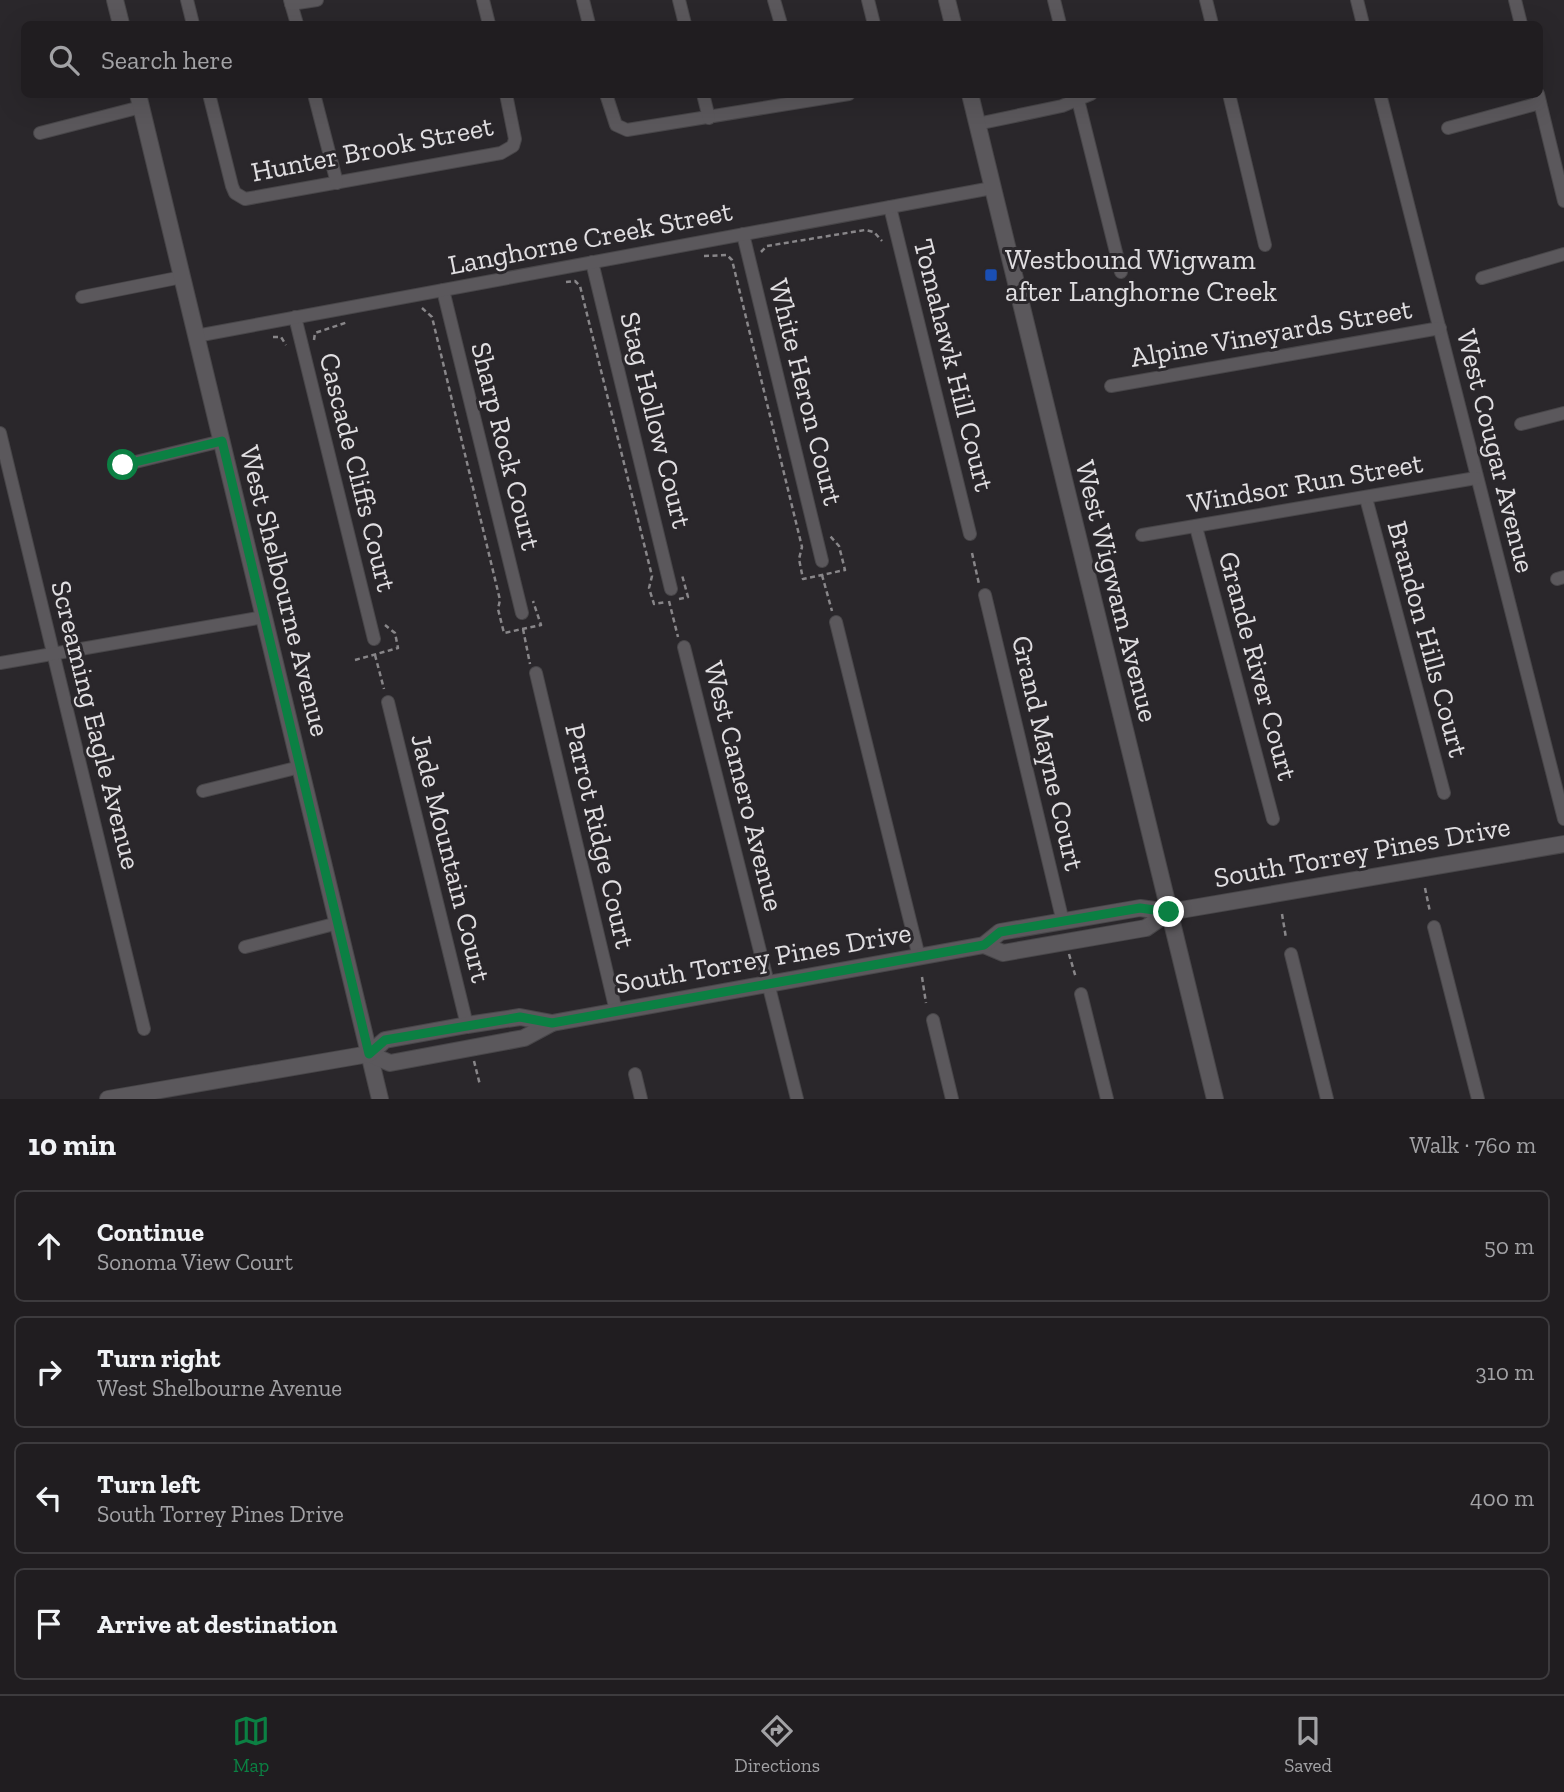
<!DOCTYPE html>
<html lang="en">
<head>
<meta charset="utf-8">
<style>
  :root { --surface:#201d20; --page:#282629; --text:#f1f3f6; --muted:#a2a2a5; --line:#3d3b3e; --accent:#0b8043 }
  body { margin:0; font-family:"Zilla Slab",serif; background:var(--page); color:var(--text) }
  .stop { position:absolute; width:21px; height:21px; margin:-16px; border:5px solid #0b8043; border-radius:50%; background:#fff }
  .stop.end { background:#0b8043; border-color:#fff; box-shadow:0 2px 7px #0008 }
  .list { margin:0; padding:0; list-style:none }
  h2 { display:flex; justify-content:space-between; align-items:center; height:91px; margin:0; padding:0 28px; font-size:30px }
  h2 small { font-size:23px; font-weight:400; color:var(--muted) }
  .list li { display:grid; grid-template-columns:46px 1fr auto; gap:21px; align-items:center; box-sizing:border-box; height:112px; margin:0 14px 14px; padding:0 14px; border:2px solid var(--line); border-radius:10px }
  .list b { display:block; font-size:26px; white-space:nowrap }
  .list p { margin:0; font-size:23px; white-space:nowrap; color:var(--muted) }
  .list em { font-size:23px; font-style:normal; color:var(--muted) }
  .icon { flex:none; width:38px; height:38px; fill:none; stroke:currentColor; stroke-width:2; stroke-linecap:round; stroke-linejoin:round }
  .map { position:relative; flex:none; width:1564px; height:1099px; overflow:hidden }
  .search { position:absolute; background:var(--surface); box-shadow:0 7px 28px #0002; left:21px; right:21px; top:21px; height:77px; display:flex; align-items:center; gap:18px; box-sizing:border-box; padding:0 24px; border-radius:10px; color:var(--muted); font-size:26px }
  .sheet { height:595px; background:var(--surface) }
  nav { display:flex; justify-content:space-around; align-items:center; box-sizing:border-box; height:98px; border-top:2px solid var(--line); background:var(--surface); font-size:19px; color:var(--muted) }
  nav a { display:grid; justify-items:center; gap:4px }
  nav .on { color:var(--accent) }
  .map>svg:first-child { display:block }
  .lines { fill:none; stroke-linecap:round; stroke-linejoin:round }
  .minor-casing { stroke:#484649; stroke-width:14 }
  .tertiary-casing { stroke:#484649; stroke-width:18 }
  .path { stroke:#888689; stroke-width:2.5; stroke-dasharray:5 3.5; stroke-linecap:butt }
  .minor { stroke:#5b585c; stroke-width:12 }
  .tertiary { stroke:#5b585c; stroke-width:16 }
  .route { stroke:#0b8043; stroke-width:9 }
  .transit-dot { fill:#1a4fb4; stroke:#2a272b; stroke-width:2.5 }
  .labels { text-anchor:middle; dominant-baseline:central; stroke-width:6; stroke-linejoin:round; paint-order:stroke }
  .street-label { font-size:28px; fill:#e0dee1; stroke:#2a272b }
  .poi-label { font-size:28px; fill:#e0dee1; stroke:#2a272b; text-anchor:start }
</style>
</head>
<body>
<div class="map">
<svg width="1564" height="1099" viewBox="0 0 1564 1099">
  <rect width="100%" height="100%" fill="#2a272b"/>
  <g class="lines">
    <defs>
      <g id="minor">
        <polyline points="187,0 193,24"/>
        <polyline points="290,0 297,24"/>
        <polyline points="483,0 489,24"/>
        <polyline points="583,0 589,24"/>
        <polyline points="679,0 685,24"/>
        <polyline points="774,0 781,24"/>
        <polyline points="868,0 874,24"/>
        <polyline points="1054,0 1060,24"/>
        <polyline points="1206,0 1212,24"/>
        <polyline points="1357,0 1363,24"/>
        <polyline points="1515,0 1521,24"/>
        <polyline points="291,4 317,0"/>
        <polyline points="209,94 232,186 235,193 245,199 501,153 513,146 515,139 506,94"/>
        <polyline points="314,94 337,183"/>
        <polyline points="606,94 616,125 627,130 849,94"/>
        <polyline points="703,94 709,118"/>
        <polyline points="1229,94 1265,245"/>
        <polyline points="1380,94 1564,819"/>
        <polyline points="1538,94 1564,201"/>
        <polyline points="1078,100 1121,272"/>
        <polyline points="977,124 1062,106 1091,94"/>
        <polyline points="1448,128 1540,103"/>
        <polyline points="40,133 141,107"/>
        <polyline points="890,207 970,534"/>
        <polyline points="743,234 822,561"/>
        <polyline points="592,262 671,589"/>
        <polyline points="1482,278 1564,254"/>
        <polyline points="443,290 522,613"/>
        <polyline points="82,297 182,277"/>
        <polyline points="295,317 374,639"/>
        <polyline points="196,336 992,188"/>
        <polyline points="1111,386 1440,328"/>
        <polyline points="1521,424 1564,413"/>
        <polyline points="0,433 144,1029"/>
        <polyline points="123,465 222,441"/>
        <polyline points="1366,498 1444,793"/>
        <polyline points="1196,527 1273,819"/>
        <polyline points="1142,535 1476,478"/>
        <polyline points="1557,579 1564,577"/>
        <polyline points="985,595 1063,922"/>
        <polyline points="836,622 919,957"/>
        <polyline points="684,647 797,1099"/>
        <polyline points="0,663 264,617"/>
        <polyline points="536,673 616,1011"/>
        <polyline points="388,702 467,1025"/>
        <polyline points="203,791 300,767"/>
        <polyline points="1434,927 1478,1099"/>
        <polyline points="245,947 338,923"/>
        <polyline points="1291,954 1327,1099"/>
        <polyline points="1081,994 1107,1099"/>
        <polyline points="933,1020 952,1099"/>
        <polyline points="635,1074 641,1099"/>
      </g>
      <g id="tertiary">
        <polyline points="115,0 121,24"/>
        <polyline points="947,0 953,24"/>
        <polyline points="138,94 380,1099"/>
        <polyline points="970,94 1215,1099"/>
        <polyline points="984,945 1003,953 1146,928 1169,912"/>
        <polyline points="369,1054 390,1063 524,1038 552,1023 984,945 1000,932 1140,908 1169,912 1564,844"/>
        <polyline points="108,1099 369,1054 385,1040 467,1025 520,1017 552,1023"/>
      </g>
    </defs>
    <use href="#minor" class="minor-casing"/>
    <use href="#tertiary" class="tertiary-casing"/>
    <g class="path">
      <polyline points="761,252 767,246 865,230 874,232 882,241"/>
      <polyline points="704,256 727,255 732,260 802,547 799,559 803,579 845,570 839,546 830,536"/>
      <polyline points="566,282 575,281 580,286 652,576 649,588 654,604 666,602"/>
      <polyline points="422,308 432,317 500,600 498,609 504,633 541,625 533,601"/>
      <polyline points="273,337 281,337 286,345"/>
      <polyline points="314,340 315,333 348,322"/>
      <polyline points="972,553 979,584"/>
      <polyline points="822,575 832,611"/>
      <polyline points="679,599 688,597 682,575"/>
      <polyline points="669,601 678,637"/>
      <polyline points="523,629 530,664"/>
      <polyline points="375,655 384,689"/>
      <polyline points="355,660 398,648 395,633 385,625"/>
      <polyline points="1425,888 1430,912"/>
      <polyline points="1282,914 1286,938"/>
      <polyline points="1069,954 1076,978"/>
      <polyline points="922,977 926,1003"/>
      <polyline points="474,1061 480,1085"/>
    </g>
    <use href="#minor" class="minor"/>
    <use href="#tertiary" class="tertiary"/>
  </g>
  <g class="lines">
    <polyline class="route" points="123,465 222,441 369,1054 385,1040 520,1017 552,1023 984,945 1000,932 1140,908 1169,912"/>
  </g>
  <rect class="transit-dot" x="984" y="268" width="14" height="14" rx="3.5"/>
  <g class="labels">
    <g class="street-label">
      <text transform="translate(372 149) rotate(-11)">Hunter Brook Street</text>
      <text transform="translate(590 238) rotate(-11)">Langhorne Creek Street</text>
      <text transform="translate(1271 333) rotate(-10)">Alpine Vineyards Street</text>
      <text transform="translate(954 365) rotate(76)">Tomahawk Hill Court</text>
      <text transform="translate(806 392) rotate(76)">White Heron Court</text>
      <text transform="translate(656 420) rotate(76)">Stag Hollow Court</text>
      <text transform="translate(506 446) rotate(76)">Sharp Rock Court</text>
      <text transform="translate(1496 451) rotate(76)">West Cougar Avenue</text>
      <text transform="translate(358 472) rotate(76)">Cascade Cliffs Court</text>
      <text transform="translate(1305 483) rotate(-10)">Windsor Run Street</text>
      <text transform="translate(285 591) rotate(76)">West Shelbourne Avenue</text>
      <text transform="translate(1117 591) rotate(76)">West Wigwam Avenue</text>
      <text transform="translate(1428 639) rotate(75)">Brandon Hills Court</text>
      <text transform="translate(1258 666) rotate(75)">Grande River Court</text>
      <text transform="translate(96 725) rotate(76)">Screaming Eagle Avenue</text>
      <text transform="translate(1048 753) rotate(77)">Grand Mayne Court</text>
      <text transform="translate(744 786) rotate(76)">West Camero Avenue</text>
      <text transform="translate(600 836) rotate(77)">Parrot Ridge Court</text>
      <text transform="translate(1362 852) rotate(-10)">South Torrey Pines Drive</text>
      <text transform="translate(451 858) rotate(76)">Jade Mountain Court</text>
      <text transform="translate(763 958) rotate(-10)">South Torrey Pines Drive</text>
    </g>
    <g class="poi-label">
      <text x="1005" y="259">Westbound Wigwam<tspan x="1005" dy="32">after Langhorne Creek</tspan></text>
    </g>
  </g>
</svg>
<div class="stop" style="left:123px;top:465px"></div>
<div class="stop end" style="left:1169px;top:912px"></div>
<div class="search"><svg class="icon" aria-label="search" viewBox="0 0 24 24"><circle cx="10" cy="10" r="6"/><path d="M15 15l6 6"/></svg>Search here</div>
</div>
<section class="sheet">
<h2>10 min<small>Walk · 760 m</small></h2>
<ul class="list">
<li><svg class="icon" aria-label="ahead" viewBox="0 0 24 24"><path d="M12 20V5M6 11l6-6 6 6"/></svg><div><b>Continue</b><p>Sonoma View Court</p></div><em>50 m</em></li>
<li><svg class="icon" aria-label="right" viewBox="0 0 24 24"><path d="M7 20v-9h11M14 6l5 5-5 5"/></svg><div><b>Turn right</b><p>West Shelbourne Avenue</p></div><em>310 m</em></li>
<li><svg class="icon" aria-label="left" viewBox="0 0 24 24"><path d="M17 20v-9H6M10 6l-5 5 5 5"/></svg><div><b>Turn left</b><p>South Torrey Pines Drive</p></div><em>400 m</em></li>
<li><svg class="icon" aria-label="arrive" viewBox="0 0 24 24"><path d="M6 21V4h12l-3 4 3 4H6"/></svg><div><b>Arrive at destination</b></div></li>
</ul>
</section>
<nav>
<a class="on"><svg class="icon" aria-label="map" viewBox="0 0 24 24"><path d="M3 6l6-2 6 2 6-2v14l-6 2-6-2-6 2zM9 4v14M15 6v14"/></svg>Map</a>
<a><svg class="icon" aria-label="directions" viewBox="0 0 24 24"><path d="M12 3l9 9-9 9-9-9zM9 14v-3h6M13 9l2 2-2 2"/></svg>Directions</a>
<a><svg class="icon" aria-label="saved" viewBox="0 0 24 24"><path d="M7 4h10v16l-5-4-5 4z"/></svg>Saved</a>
</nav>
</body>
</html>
